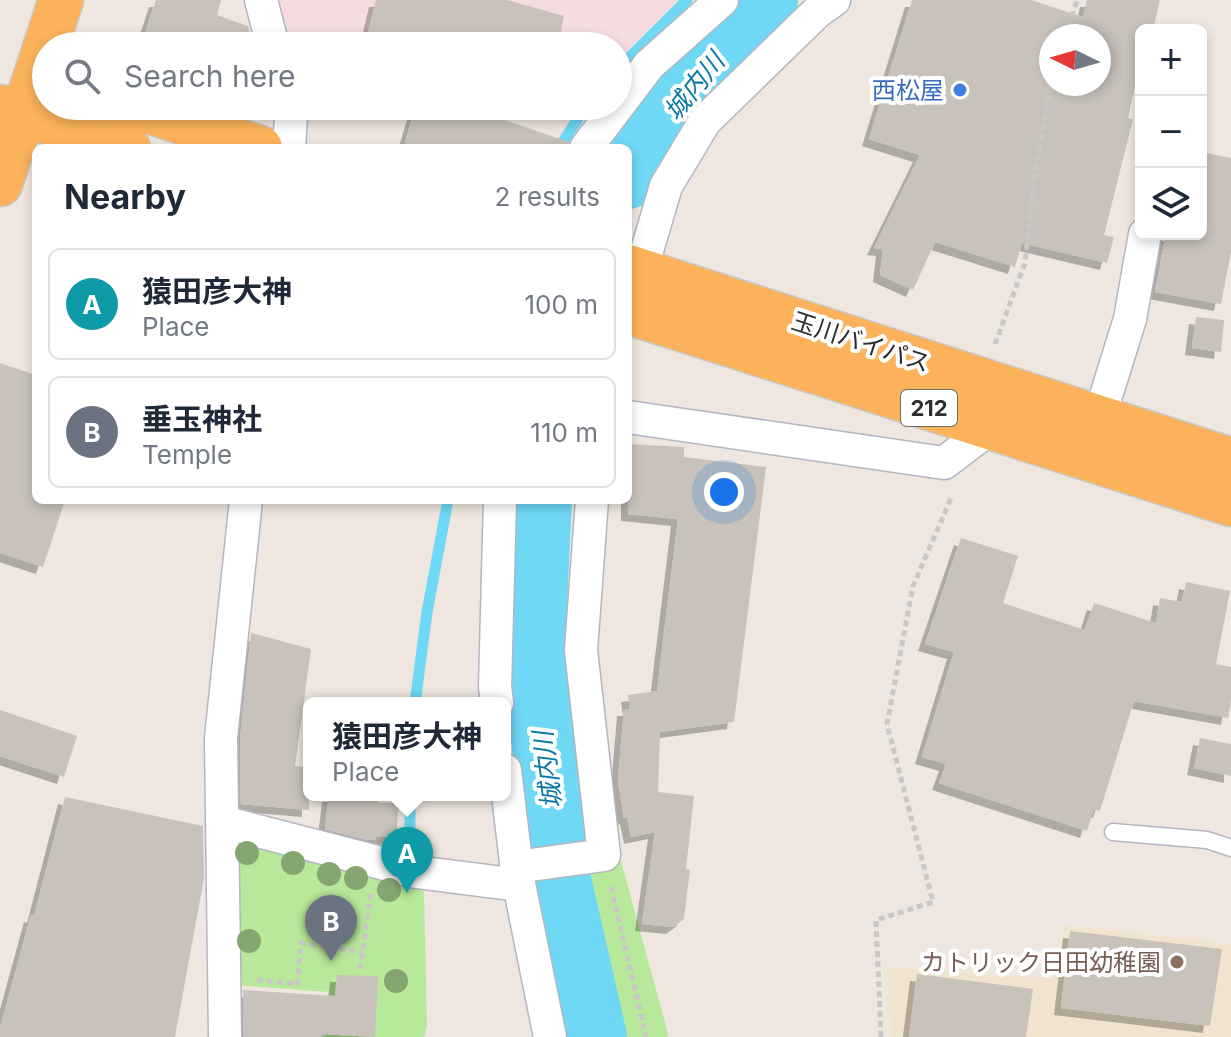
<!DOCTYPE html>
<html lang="en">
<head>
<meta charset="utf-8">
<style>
  :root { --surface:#fff; --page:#f6f6f7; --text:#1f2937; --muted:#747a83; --line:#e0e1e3; --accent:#ea580c }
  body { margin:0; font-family:Inter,"Noto Sans JP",sans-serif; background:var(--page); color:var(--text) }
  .controls { position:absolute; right:24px; top:24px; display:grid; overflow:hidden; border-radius:12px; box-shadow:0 4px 12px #0003 }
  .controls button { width:72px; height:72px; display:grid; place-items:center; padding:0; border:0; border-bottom:2px solid var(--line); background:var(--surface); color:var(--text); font:40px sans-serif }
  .compass { position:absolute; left:1039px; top:24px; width:72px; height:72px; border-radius:50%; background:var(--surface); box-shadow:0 4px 12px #0003; rotate:275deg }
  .you { position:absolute; left:724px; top:492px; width:28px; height:28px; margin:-20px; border:6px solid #fff; border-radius:50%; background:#1a73e8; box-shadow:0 0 0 12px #1a73e833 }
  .badge { display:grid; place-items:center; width:52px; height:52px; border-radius:50%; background:var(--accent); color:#fff; font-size:26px; font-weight:700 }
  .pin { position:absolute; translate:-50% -66px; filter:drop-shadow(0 2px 4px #0008) }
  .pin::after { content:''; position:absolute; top:42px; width:28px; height:24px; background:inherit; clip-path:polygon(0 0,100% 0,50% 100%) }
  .popup { position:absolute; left:303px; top:697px; width:208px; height:104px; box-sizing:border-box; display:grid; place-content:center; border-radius:12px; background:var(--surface); filter:drop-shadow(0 2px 6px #0005); font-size:26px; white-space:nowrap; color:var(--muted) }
  .popup b { font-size:30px; color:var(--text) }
  .popup::after { content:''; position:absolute; left:50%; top:100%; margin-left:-16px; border:16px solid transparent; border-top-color:var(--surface) }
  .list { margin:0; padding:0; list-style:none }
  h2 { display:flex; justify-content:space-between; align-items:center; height:104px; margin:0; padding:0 32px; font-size:34px }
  h2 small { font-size:26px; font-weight:400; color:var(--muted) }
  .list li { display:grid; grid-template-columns:52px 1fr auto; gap:24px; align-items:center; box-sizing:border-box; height:112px; margin:0 16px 16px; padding:0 16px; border:2px solid var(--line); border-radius:12px }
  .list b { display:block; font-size:30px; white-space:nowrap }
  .list p { margin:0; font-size:26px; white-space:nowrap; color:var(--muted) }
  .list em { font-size:26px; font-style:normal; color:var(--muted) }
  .icon { flex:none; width:44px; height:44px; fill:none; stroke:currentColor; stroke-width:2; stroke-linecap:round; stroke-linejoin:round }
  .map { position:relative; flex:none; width:1231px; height:1037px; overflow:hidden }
  .search { position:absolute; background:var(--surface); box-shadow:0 4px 12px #0003; left:32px; top:32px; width:600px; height:88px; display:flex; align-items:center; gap:20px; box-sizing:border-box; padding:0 28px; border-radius:44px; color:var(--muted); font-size:30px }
  .panel { position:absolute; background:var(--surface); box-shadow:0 4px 12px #0003; left:32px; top:144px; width:600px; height:360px; border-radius:12px }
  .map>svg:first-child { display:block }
  .education { fill:#f1e4ce }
  .medical { fill:#f5dddf }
  .green { fill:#b8e899 }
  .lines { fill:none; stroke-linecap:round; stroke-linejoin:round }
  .stream { stroke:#6ed8f5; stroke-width:11 }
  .river { stroke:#6ed8f5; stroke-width:64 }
  .building { fill:#c8c2ba; fill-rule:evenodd; filter:url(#shadow) }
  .service-casing { stroke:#b3b6c1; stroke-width:19 }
  .minor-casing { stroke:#b3b6c1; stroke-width:35 }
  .trunk-casing { stroke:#c8c8c8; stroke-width:47 }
  .path { stroke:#c8c8c8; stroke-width:5; stroke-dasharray:6 4; stroke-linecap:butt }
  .service { stroke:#fff; stroke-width:16 }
  .minor { stroke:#fff; stroke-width:32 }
  .trunk { stroke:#fcb25a; stroke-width:44 }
  .tree { fill:#85a671 }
  .shop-dot { fill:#3f7fe0; stroke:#fff; stroke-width:3 }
  .education-dot { fill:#8d6e63; stroke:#fff; stroke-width:3 }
  .labels { text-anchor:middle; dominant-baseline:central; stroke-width:8; stroke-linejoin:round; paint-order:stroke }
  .shield { fill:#fff; stroke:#6c6c6c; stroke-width:2 }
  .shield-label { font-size:22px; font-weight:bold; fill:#2d2d2d }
  .shop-label { font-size:24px; fill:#366cbe; stroke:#fff; text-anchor:end }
  .street-label { font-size:24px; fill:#2d2d2d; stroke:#fff }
  .education-label { font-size:24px; fill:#785e54; stroke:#fff; text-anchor:end }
  .water-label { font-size:26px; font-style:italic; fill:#0778a7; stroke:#fff }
</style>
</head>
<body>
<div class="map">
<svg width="1231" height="1037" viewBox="0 0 1231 1037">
  <defs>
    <filter id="shadow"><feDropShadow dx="-7" dy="7" stdDeviation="0" flood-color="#0004"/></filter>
  </defs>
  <rect width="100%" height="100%" fill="#efe7df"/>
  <polygon class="education" points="1065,925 1231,944 1231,1037 891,1037 887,967 1053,979"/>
  <g class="medical">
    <polygon points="265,0 684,0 646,32 618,63 618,46 276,46"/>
    <polygon points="500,106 580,106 566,123"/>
  </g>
  <g class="green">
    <polygon points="235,840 424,891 427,1026 424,1037 325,1037 328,992 235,985"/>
    <polygon points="621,861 667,1030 668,1037 618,1037 583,869"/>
  </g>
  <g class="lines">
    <g class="stream">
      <polyline points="618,69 687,0"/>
      <polyline points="559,148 586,106"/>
      <polyline points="415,703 427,612 448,500"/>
      <polyline points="410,795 410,854"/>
    </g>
    <g class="river">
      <polyline points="628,177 675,106 766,0"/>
      <polyline points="540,500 533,649 559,880 595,1037"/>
    </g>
  </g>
  <g class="building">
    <polygon points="156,0 221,0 217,15 248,26 253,46 141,46"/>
    <polygon points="376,0 507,0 564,16 558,46 365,46"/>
    <path d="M 912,0 L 1031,0 L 1083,17 L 1087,0 L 1160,0 L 1153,30 L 1141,30 L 1141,58 L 1128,118 L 1133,119 L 1104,235 L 1114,237 L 1107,263 L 1022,243 L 1015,267 L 935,242 L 913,290 L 880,275 L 883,249 L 874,248 L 920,155 L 869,139 ZM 1051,36 L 1099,36 L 1099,84 L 1051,84 Z"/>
    <polygon points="416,106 463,106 569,142 567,148 421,148 405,143"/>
    <polygon points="1201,152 1231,158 1231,252 1221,304 1155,292 1166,234 1201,234"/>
    <polygon points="1196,317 1224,320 1221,352 1192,348"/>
    <polygon points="0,363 36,375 36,500 65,500 43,567 0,553"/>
    <polygon points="628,444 684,447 684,457 766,467 734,722 660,732 658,792 694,796 686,869 690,870 684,919 673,927 642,924 655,832 631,837 627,817 624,818 618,781 624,709 630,709 628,695 657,691 678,519 628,514"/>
    <polygon points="961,538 1018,556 1003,603 1085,630 1094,603 1156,623 1160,598 1182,602 1186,582 1230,591 1216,664 1231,667 1231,701 1228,718 1134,701 1100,811 1094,809 1087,831 939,783 946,764 922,757 954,652 925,644"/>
    <polygon points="251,633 311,649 295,766 309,768 309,810 241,804 240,739"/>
    <polygon points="0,710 77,736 64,777 0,756"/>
    <polygon points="1200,738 1231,744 1231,776 1194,768"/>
    <polygon points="329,795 378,795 378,803 399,803 396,838 376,836 375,840 363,839 325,829"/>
    <polygon points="65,797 203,826 204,878 175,1037 0,1037 0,1028 31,915 34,916"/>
    <polygon points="1070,931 1222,949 1210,1026 1061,1008"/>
    <polygon points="917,974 1033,989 1026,1037 909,1037"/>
    <polygon points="337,975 378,976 375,1037 322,1034 321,1037 244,1037 243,990 335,996"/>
  </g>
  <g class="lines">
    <defs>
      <polyline id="service" points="1113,832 1207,840 1231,848"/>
      <g id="minor">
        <polyline points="261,0 273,46"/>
        <polyline points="288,106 291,117 289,148"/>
        <polyline points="586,148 649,65 722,0"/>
        <polyline points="641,271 666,186 705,121 817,12 834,0"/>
        <polyline points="628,417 944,463 990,428"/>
        <polyline points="1099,418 1130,319 1145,234"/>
        <polyline points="497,703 495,687 500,500"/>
        <polyline points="505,770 518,879 550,1037"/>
        <polyline points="223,822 416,872 519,885"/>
        <polyline points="516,867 604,855 581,650 592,500"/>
        <polyline points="225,1037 221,738 246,500"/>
      </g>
      <g id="trunk">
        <polyline points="133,106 260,148"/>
        <polyline points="0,107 128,148"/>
        <polyline points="0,184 61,0"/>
        <polyline points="628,267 1231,460"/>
        <polyline points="628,312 1231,504"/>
      </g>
    </defs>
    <use href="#service" class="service-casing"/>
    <use href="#minor" class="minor-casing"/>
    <use href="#trunk" class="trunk-casing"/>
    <g class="path">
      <polyline points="1066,36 1077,0"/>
      <polyline points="995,344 1025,263 1035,175 1051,84"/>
      <polyline points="611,887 646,1037"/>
      <polyline points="360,969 371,894"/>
      <polyline points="257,980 297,984 301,943 362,952"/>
      <polyline points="881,1037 876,920 933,902 887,724 913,586 952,496"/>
    </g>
    <use href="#service" class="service"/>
    <use href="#minor" class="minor"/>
    <use href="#trunk" class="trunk"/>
  </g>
  <g class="tree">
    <circle cx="247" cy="853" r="12"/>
    <circle cx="293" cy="863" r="12"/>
    <circle cx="329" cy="874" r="12"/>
    <circle cx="356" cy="878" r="12"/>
    <circle cx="389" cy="890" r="12"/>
    <circle cx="341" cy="922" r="12"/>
    <circle cx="249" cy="941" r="12"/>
    <circle cx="396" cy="981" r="12"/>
  </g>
  <circle class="shop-dot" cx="960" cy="90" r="8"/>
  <circle class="education-dot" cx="1177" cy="962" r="8"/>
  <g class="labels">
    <rect class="shield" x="901" y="390" width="56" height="36" rx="6"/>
    <g class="shield-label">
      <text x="929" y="408">212</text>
    </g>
    <g class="shop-label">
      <text x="944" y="90">西松屋</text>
    </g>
    <g class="street-label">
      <text transform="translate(861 342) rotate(18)">玉川バイパス</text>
    </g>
    <g class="education-label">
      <text x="1161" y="962">カトリック日田幼稚園</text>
    </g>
    <g class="water-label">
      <text transform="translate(694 86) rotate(-51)">城内川</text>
      <text transform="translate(547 770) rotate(-97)">城内川</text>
    </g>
  </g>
</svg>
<div class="controls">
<button>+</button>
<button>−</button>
<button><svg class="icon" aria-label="layers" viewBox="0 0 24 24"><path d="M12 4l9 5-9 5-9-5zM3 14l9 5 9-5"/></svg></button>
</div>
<svg class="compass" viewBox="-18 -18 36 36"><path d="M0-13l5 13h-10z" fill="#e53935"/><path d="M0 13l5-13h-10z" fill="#747a83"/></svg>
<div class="you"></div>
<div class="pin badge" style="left:407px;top:893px;background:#0f9aa8">A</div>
<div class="popup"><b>猿田彦大神</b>Place</div>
<div class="pin badge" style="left:331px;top:961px;background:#6b7280">B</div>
<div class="search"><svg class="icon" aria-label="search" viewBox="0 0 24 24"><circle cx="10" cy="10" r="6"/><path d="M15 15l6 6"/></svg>Search here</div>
<section class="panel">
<h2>Nearby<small>2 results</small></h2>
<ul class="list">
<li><span class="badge" style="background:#0f9aa8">A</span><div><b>猿田彦大神</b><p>Place</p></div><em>100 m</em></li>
<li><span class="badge" style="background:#6b7280">B</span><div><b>垂玉神社</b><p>Temple</p></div><em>110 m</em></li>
</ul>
</section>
</div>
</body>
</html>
